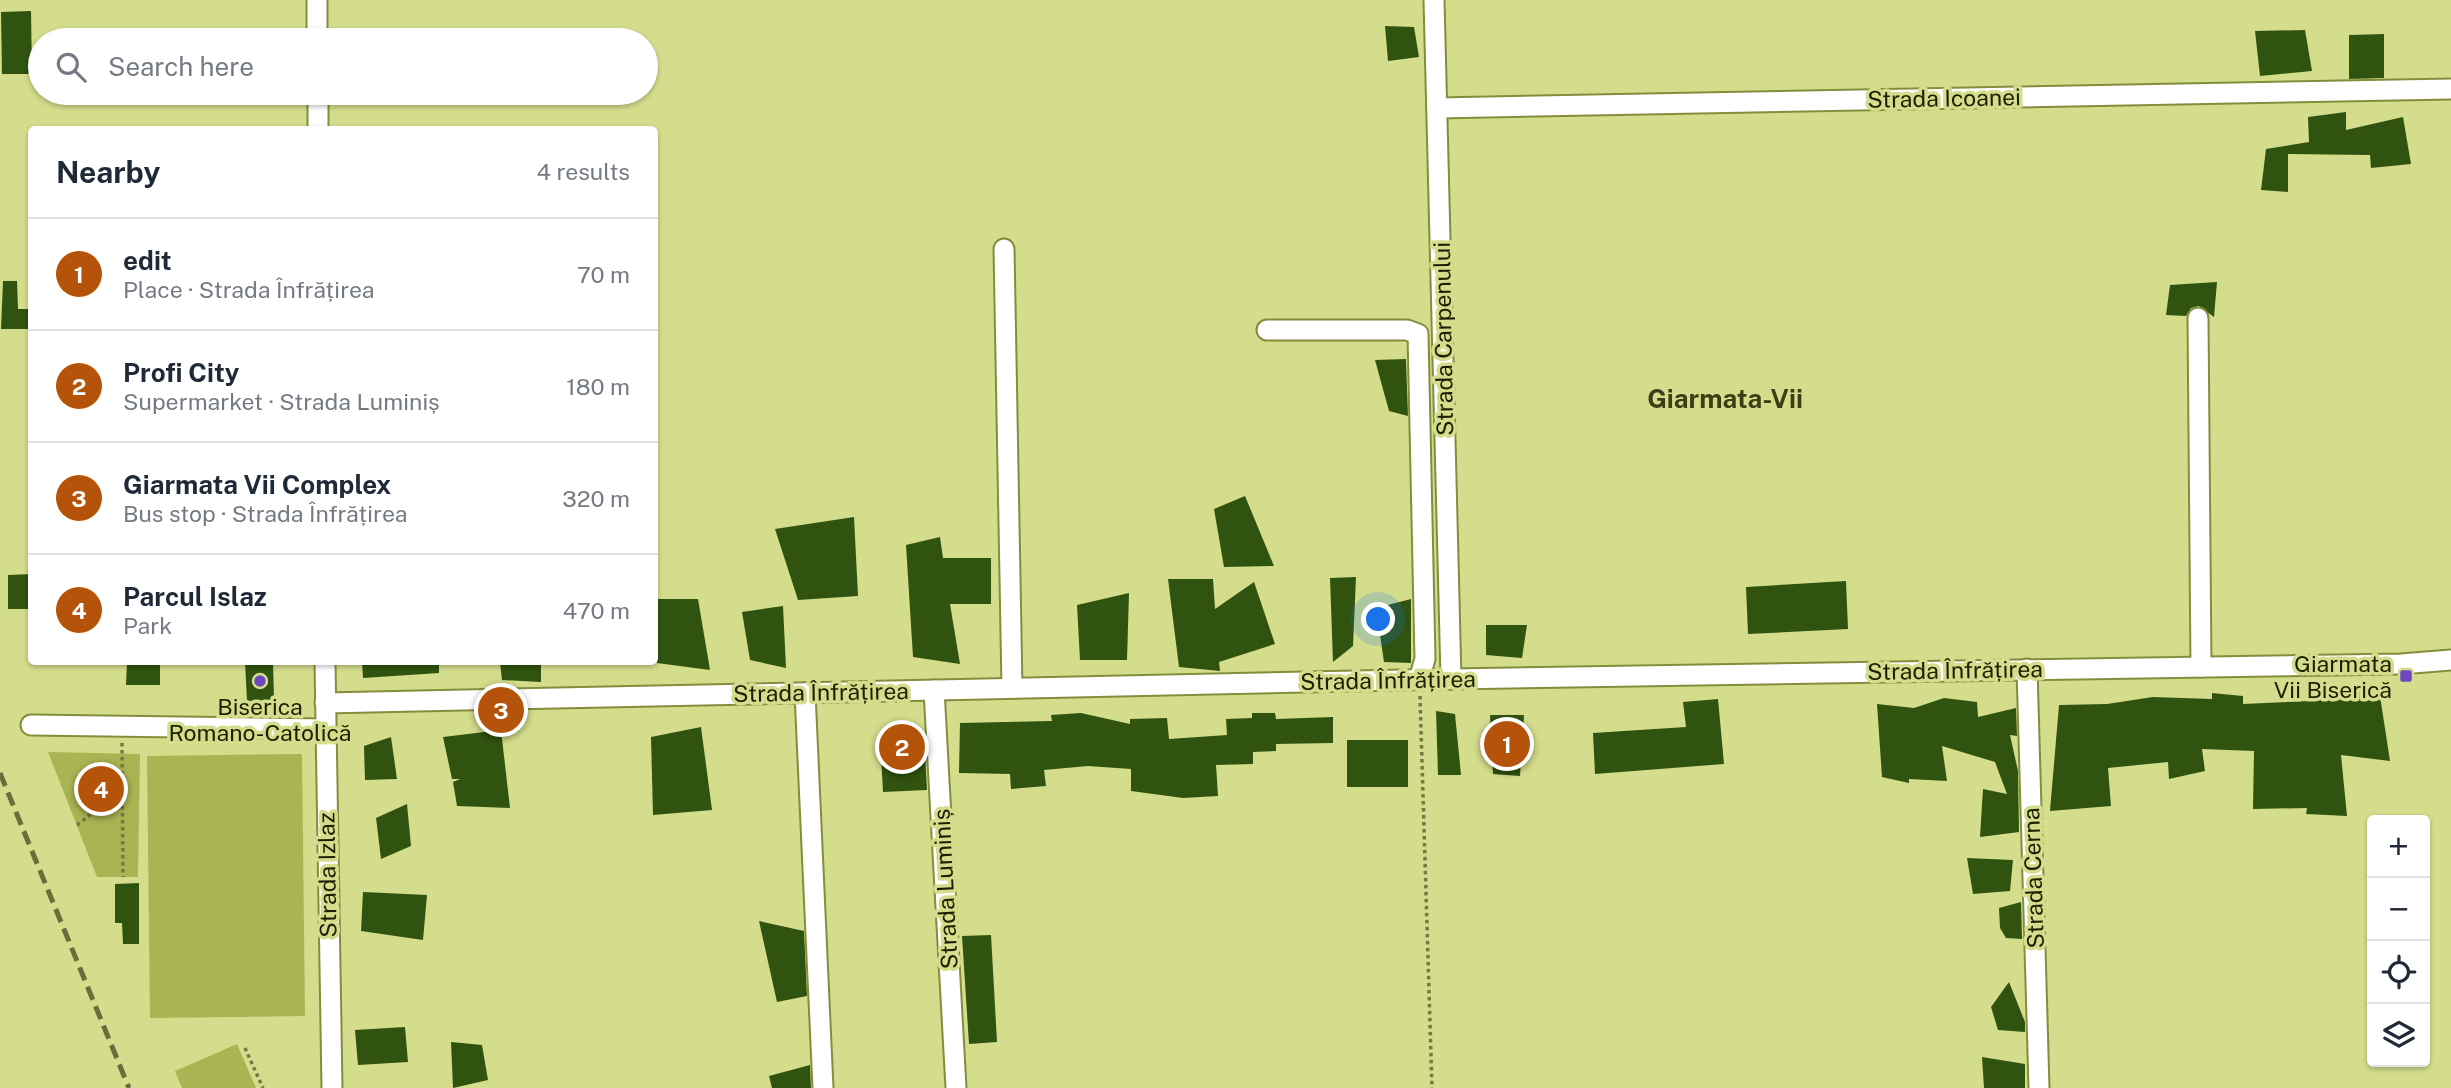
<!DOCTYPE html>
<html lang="en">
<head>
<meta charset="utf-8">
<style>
  :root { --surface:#fff; --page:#f6f6f7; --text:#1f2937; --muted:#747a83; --line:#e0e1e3; --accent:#b45309 }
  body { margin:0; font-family:"Public Sans",sans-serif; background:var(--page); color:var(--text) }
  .controls { position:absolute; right:21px; bottom:21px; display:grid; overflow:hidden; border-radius:7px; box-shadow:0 2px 5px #0004 }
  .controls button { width:63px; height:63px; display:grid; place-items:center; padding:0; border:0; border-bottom:2px solid var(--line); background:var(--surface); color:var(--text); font:35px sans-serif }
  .you { position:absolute; left:1379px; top:620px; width:24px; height:24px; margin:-18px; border:5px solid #fff; border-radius:50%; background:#1a73e8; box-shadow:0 0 0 10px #1a73e833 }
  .badge { display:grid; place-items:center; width:46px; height:46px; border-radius:50%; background:var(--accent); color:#fff; font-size:23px; font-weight:700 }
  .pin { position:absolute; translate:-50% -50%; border:4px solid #fff; box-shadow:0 2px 7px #0006 }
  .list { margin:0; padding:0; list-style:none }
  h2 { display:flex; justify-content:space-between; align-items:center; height:91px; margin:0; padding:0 28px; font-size:30px }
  h2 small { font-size:23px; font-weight:400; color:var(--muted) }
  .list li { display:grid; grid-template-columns:46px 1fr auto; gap:21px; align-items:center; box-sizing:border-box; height:112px; padding:0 28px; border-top:2px solid var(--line) }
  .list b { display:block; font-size:26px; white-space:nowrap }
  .list p { margin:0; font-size:23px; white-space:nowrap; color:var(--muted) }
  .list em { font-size:23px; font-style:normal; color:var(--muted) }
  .icon { flex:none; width:38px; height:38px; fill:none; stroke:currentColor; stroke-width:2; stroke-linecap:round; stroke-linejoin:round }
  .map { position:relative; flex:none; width:2451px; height:1088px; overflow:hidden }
  .search { position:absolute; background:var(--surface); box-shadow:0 2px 5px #0004; left:28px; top:28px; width:630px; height:77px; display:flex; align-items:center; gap:18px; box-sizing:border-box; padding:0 24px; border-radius:38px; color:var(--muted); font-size:26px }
  .panel { position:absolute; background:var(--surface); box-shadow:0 2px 5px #0004; left:28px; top:126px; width:630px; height:539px; border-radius:7px }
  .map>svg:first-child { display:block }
  .green { fill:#abb452 }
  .building { fill:#30540f }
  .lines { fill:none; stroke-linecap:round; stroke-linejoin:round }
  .minor-casing { stroke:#858d3d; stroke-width:23 }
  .path { stroke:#737942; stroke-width:3.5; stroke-dasharray:3.5 3.5; stroke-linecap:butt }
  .minor { stroke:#fff; stroke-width:19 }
  .rail { stroke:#696e3a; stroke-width:5; stroke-dasharray:14 7; stroke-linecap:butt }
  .poi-dot { fill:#6e48c0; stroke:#d4dd8c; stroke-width:2.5 }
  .labels { text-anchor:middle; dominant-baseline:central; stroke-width:7; stroke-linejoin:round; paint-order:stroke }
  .street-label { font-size:23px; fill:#1d1f00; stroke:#d4dd8c }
  .poi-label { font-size:23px; fill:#1d1f00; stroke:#d4dd8c; text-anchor:end }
  .quarter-label { font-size:26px; font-weight:bold; fill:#3b3f15; stroke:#d4dd8c }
</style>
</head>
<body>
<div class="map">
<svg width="2451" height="1088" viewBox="0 0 2451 1088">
  <rect width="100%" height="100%" fill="#d4dd8c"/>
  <g class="green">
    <polygon points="48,752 140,754 138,877 97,877"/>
    <polygon points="302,754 305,1016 150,1018 147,756"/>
    <polygon points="237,1044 256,1088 182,1088 175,1071"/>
  </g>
  <g class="building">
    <polygon points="31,11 32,74 2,74 1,12"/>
    <polygon points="1385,26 1414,27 1419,57 1388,61"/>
    <polygon points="2305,30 2312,71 2260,76 2255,31"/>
    <polygon points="2384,34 2384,78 2349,79 2349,35"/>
    <polygon points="2346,112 2346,130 2403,117 2411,164 2371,168 2370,155 2288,154 2288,192 2261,190 2266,149 2309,142 2308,117"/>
    <polygon points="3,281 17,281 18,309 32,309 32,329 1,329"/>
    <polygon points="2217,282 2214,317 2199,306 2191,308 2186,316 2166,315 2170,285"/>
    <polygon points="1406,359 1406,360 1408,416 1389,411 1375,360"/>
    <polygon points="1245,496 1274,566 1224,567 1214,509"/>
    <polygon points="854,517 858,596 798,600 775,529"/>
    <polygon points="940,537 943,558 991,558 991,604 950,604 960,664 913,657 906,545"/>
    <polygon points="32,574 32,609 8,609 8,575"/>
    <polygon points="1356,577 1353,646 1333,662 1330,578"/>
    <polygon points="1168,579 1213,579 1215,609 1254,582 1275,644 1219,662 1220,671 1179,667"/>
    <polygon points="1846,581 1848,629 1748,634 1746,587"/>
    <polygon points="1129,593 1127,660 1080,660 1077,605"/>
    <polygon points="654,599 698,599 710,670 657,663"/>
    <polygon points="1411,599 1411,663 1384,662 1376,608"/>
    <polygon points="783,606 786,668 750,660 742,612"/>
    <polygon points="1486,625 1527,625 1522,658 1486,655"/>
    <polygon points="127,662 160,662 160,685 126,685"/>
    <polygon points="245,662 273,662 274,700 247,701"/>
    <polygon points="362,662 439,662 439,673 363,678"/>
    <polygon points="500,662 541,662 541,682 502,680"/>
    <polygon points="2346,690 2380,696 2390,761 2341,755 2347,816 2306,814 2307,808 2253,809 2254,751 2202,749 2205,771 2169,779 2168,762 2108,768 2111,806 2050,811 2059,705 2107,704 2153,697 2212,699 2212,693 2243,696 2243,704 2310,701 2309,695 2346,695"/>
    <polygon points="1944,698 1977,702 1978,717 2016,708 2017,736 2010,735 2018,771 2019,832 1980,837 1983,789 2007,794 1995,762 1942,746 1947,781 1909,779 1909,783 1882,777 1877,704 1914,708"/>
    <polygon points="1718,699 1724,764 1595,774 1593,733 1686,727 1683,702"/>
    <polygon points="1436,711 1455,714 1461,775 1438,775"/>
    <polygon points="1081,713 1130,724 1130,719 1167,718 1169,739 1227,735 1226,719 1252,718 1252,713 1275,713 1276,719 1333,717 1333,743 1276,744 1276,751 1253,752 1253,764 1216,765 1218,796 1183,798 1131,791 1131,769 1088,766 1044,770 1046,786 1011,789 1010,774 959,773 960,723 1052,721 1051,715"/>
    <polygon points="1490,715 1524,715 1520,776 1493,774"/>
    <polygon points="701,727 712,810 653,815 651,737"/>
    <polygon points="501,730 510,808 457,806 453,782 460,779 452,779 443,737"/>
    <polygon points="924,734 927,790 883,792 880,736"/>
    <polygon points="391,737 397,779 365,780 364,746"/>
    <rect x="1347" y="740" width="61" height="47"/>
    <polygon points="407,804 411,846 381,859 376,818"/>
    <polygon points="1967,858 2013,860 2010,891 1973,894"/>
    <polygon points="139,883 139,944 123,944 122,923 115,923 115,884"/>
    <polygon points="363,892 427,895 423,940 361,931"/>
    <polygon points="2021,902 2022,939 2006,938 2000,928 1999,908"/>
    <polygon points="759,921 804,931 807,996 777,1002"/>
    <polygon points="991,935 997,1042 969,1044 962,936"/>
    <polygon points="2009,982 2025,1022 2025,1032 1998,1030 1991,1007"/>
    <polygon points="405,1027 408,1062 358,1065 355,1030"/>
    <polygon points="451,1042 482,1045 488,1080 453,1088"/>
    <polygon points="1982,1057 2025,1064 2025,1088 1984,1088"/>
    <polygon points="810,1065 811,1088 772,1088 769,1076"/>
  </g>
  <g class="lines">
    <defs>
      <g id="minor">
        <polyline points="317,0 317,40"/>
        <polyline points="1434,0 1451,679"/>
        <polyline points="318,93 318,130"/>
        <polyline points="1437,108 2451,89"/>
        <polyline points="1004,249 1012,688"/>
        <polyline points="2198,318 2201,667"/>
        <polyline points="1267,330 1407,330 1418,334 1425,659 1419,679"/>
        <polyline points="325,662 332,1088"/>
        <polyline points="2027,669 2039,1088"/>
        <polyline points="934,690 956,1088"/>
        <polyline points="805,693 823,1088"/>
        <polyline points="325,703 1451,679 2401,664 2451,660"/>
        <polyline points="31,725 326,729"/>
      </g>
    </defs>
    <use href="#minor" class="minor-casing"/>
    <g class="path">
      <polyline points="1420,696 1432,1088"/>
      <polyline points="122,743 123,877"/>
      <polyline points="77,825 122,790"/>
      <polyline points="245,1048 263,1088"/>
    </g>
    <use href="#minor" class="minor"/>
    <polyline class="rail" points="0,773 129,1088"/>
  </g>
  <g class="poi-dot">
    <rect x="2399" y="669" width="14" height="14" rx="3.5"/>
    <circle cx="260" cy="681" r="7"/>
  </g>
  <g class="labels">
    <g class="street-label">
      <text transform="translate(1944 98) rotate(-1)">Strada Icoanei</text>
      <text transform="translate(1443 339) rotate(-91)">Strada Carpenului</text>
      <text transform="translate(1955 670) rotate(-1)">Strada Înfrățirea</text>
      <text transform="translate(1388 680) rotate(-1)">Strada Înfrățirea</text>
      <text transform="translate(821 692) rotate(-1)">Strada Înfrățirea</text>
      <text transform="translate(327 875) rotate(-91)">Strada Izlaz</text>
      <text transform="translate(2033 878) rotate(-92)">Strada Cerna</text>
      <text transform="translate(945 889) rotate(-93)">Strada Luminiș</text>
    </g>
    <g class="poi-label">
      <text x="2392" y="663">Giarmata<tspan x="2392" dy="26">Vii Biserică</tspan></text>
      <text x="260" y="706" text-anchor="middle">Biserica<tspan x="260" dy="26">Romano-Catolică</tspan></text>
    </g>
    <g class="quarter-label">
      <text x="1725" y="398">Giarmata-Vii</text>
    </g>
  </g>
</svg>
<div class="controls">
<button>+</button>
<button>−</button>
<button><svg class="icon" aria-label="locate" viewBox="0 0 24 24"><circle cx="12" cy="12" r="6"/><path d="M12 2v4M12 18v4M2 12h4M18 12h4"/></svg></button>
<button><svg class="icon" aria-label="layers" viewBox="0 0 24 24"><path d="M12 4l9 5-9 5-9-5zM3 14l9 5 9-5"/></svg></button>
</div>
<div class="you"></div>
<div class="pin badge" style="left:1507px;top:744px">1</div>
<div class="pin badge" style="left:902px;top:747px">2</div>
<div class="pin badge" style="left:501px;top:710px">3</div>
<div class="pin badge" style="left:101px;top:789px">4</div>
<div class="search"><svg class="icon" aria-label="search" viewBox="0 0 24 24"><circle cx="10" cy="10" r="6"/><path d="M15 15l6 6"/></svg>Search here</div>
<section class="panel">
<h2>Nearby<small>4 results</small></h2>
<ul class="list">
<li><span class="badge">1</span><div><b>edit</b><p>Place · Strada Înfrățirea</p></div><em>70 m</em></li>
<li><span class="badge">2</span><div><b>Profi City</b><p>Supermarket · Strada Luminiș</p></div><em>180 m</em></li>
<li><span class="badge">3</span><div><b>Giarmata Vii Complex</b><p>Bus stop · Strada Înfrățirea</p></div><em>320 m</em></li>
<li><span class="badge">4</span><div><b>Parcul Islaz</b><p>Park</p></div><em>470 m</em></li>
</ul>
</section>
</div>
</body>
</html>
